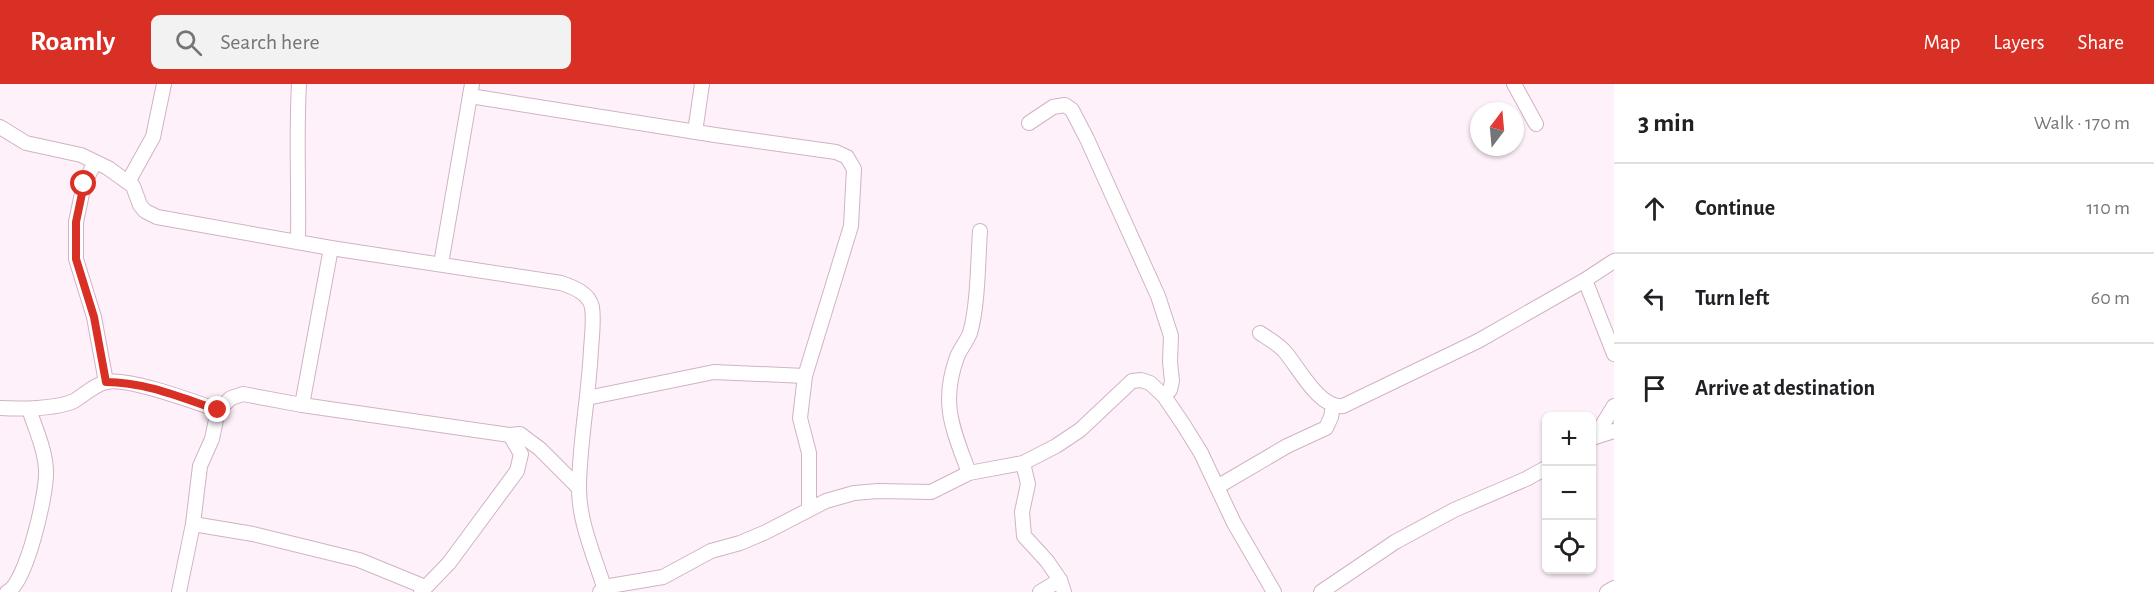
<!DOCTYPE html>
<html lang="en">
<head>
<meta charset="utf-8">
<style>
  :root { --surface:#fff; --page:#f2f2f2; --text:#202124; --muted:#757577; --line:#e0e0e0; --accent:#d93025 }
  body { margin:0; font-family:"Alegreya Sans",sans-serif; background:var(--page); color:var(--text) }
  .controls { position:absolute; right:18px; bottom:18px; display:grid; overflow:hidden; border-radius:9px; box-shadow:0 2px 4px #0004 }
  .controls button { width:54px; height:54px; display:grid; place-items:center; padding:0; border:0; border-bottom:2px solid var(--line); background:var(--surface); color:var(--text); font:30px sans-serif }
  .compass { position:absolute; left:1470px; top:18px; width:54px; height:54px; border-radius:50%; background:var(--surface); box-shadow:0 2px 4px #0004; rotate:16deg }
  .stop { position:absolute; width:18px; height:18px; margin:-14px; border:4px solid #d93025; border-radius:50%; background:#fff }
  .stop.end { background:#d93025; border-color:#fff; box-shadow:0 2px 6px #0008 }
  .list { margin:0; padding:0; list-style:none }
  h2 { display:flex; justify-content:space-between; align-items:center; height:78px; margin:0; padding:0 24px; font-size:26px }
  h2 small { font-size:20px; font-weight:400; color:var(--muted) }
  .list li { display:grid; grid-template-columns:39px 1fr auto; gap:18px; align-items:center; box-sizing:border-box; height:90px; padding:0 24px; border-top:2px solid var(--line) }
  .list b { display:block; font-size:22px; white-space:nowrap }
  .list em { font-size:20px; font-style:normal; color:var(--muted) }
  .icon { flex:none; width:33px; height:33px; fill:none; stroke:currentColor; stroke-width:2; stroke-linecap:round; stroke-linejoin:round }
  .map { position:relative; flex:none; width:1614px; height:508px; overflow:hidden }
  header { display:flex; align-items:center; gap:36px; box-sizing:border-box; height:84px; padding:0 30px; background:var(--accent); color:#fff }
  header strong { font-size:28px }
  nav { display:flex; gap:33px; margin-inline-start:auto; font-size:21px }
  .search { width:420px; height:54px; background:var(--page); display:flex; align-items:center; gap:15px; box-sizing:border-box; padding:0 21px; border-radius:9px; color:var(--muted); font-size:22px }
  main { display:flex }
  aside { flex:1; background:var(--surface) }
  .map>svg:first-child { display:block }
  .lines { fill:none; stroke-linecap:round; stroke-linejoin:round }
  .street-casing { stroke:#d1b2c7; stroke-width:16 }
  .street { stroke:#fff; stroke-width:14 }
  .route { stroke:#d93025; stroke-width:8 }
</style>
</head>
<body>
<header>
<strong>Roamly</strong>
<div class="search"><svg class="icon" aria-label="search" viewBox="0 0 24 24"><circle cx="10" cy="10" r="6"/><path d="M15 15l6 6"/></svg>Search here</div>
<nav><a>Map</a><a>Layers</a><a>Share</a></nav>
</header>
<main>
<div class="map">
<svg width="1614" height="508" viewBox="0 0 1614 508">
  <rect width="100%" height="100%" fill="#fff1fa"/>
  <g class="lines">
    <defs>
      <g id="street">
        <polyline points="1514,0 1536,40"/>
        <polyline points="470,12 715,51 836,68 847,73 854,85 851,142 805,292 800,334 809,369 809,425"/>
        <polyline points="1029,39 1053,23 1065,21 1072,26 1087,55 1158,212 1171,252 1170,278 1172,297 1170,306 1164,312"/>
        <path d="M 0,43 L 26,59 L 81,71 L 108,84 L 133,102 L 140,121 L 145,127 L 157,133 L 331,164 L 561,199 C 573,203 589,209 592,223 C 594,236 592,251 591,265 C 589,310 580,355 579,401 C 578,436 594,471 604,503 L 600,508"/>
        <polyline points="695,48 702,0"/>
        <polyline points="95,78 84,100 76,138 76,175 94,233 106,298"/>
        <polyline points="128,98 153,53 164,0"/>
        <path d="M 298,158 C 299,105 296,53 299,0"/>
        <polyline points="441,180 472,0"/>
        <polyline points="1585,196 1614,270"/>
        <path d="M 1260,249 C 1269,255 1280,261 1286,269 C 1300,286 1320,325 1343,322 L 1478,257 L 1585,196 L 1614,177"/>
        <polyline points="587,314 714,288 805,292"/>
        <polyline points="302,321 331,164"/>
        <polyline points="1614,322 1595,353 1614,347"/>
        <path d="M 0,324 C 20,325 56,325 74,317 C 84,311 94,301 106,298 C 128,293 195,318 218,326"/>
        <polyline points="1023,379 1028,400 1022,428 1024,452 1047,477 1060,496 1064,508"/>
        <path d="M 969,389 C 953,345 940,320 957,273 C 960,265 967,257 970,249 C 978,222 978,176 980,147"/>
        <polyline points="1217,403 1287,362 1326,344 1331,333 1333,322"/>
        <polyline points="193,440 253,450 359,476 425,503"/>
        <polyline points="604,503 663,493 711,467 740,459 766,448 826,417 854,409 878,407 931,408 969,389 1023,379 1056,362 1080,346 1132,297 1141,296 1150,299 1164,312 1183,340 1201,369 1234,439 1274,508"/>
        <path d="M 7,508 C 26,501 47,409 46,388 C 46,367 35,344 29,325"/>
        <polyline points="179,508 193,440 200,382 212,355 218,326 231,314 243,310 302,321 510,351 520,350 540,365 579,404"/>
        <polyline points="421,508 449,479 517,387 521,370 510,351"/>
        <polyline points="1040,508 1060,496"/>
        <polyline points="1321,508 1395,458 1454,426 1526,395 1546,384"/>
        <polyline points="1607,508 1614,504"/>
      </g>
    </defs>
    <use href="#street" class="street-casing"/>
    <use href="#street" class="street"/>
  </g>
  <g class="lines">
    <path class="route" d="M 84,100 L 76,138 L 76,175 L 94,233 L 106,298 C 145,298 182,314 218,326"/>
  </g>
</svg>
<div class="controls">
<button>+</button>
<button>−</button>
<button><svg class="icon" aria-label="locate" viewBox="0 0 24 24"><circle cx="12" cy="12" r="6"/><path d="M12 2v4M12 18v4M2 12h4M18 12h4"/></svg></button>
</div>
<svg class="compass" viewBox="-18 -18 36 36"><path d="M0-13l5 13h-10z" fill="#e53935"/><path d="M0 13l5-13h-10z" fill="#757577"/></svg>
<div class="stop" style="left:84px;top:100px"></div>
<div class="stop end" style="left:218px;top:326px"></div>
</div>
<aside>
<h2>3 min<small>Walk · 170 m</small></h2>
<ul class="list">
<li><svg class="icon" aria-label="ahead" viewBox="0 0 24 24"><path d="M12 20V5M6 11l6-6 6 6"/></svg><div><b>Continue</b></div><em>110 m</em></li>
<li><svg class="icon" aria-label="left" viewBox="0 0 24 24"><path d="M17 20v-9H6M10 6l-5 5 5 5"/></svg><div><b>Turn left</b></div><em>60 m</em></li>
<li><svg class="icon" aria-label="arrive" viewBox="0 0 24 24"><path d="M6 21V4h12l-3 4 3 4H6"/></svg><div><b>Arrive at destination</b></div></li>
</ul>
</aside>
</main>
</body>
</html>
